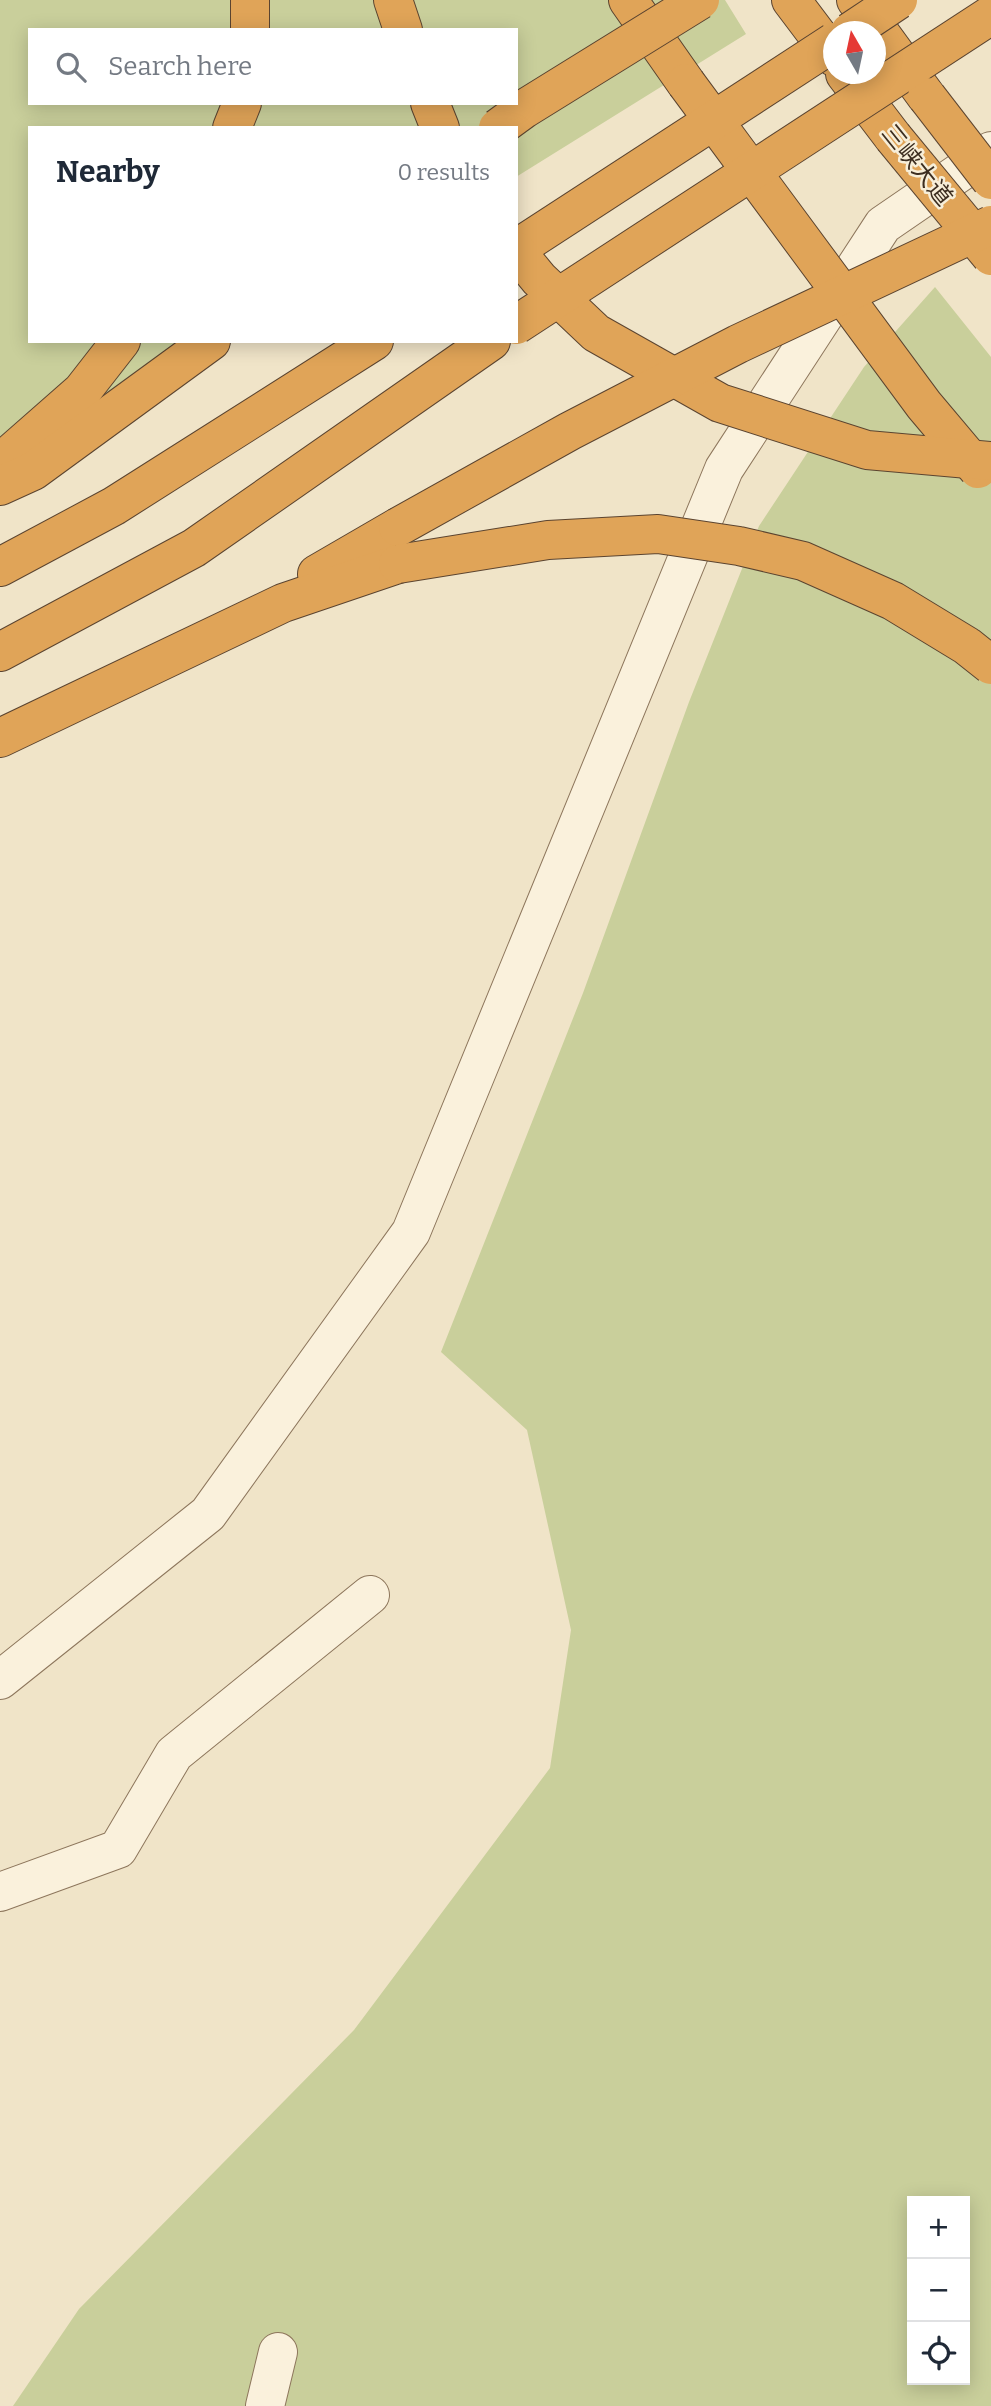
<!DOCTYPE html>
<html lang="en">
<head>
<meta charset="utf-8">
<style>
  :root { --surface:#fff; --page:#f2f2f3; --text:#1f2937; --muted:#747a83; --line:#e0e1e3 }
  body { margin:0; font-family:Bitter,"Noto Sans SC",serif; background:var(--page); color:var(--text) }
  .controls { position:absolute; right:21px; bottom:21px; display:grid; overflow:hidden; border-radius:0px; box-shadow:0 4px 18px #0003 }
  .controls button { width:63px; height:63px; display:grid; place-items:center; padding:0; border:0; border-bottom:2px solid var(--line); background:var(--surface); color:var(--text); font:35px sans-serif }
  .compass { position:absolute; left:823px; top:21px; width:63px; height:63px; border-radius:50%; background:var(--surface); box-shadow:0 4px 18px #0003; rotate:351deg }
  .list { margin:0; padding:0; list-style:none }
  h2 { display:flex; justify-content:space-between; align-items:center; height:91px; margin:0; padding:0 28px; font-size:30px }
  h2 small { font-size:23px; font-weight:400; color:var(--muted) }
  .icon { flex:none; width:38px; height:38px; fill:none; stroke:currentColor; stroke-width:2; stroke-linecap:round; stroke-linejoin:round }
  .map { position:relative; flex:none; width:991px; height:2406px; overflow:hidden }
  .search { position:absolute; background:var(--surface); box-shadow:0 4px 18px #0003; left:28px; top:28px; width:490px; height:77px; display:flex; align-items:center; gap:18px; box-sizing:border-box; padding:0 24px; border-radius:0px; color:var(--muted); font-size:26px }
  .panel { position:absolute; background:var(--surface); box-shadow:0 4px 18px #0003; left:28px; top:126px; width:490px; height:217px; border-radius:0px }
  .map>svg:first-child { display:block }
  .green { fill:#c9cf9b; fill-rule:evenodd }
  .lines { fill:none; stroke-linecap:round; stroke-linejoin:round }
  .minor-casing { stroke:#8d765c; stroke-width:40 }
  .highway-casing { stroke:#5b4430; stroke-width:40 }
  .minor { stroke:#faf1dc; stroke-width:38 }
  .highway { stroke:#e0a458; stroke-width:38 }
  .highway-bridge-casing { stroke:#5b4430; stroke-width:40; stroke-linecap:butt }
  .highway-bridge { stroke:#e0a458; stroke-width:38 }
  .labels { text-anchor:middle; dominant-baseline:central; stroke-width:5; stroke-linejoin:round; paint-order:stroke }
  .street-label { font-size:24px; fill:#3d2e20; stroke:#f7eed8 }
</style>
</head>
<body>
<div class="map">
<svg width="991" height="2406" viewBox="0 0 991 2406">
  <rect width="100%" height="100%" fill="#f0e4c8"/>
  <g class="green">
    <path d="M 0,0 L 725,0 L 746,34 L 516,177 L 516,128 L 30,128 L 30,341 L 217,341 L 0,447 ZM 30,30 L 516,30 L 516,103 L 30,103 Z"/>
    <path d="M 935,287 L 991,357 L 991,2406 L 13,2406 L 79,2309 L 354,2030 L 550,1768 L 571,1630 L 527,1430 L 441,1352 L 583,993 L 689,702 L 759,526 L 864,367 ZM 912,2201 L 965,2201 L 965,2380 L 912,2380 Z"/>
  </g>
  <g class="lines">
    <defs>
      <g id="minor">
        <polyline points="0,1680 208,1514 411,1232 724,469 883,225 991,151"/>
        <polyline points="0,1892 118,1849 174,1754 370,1595"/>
        <polyline points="265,2406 278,2352"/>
      </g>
      <g id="highway">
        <polyline points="250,0 250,30"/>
        <polyline points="393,0 403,30"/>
        <polyline points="628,0 686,83"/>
        <polyline points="791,0 834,57"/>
        <polyline points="856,0 926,96"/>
        <polyline points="845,74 893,137"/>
        <polyline points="430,103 440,128"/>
        <polyline points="232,128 242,103"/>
        <polyline points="0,463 82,391 121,341"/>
        <polyline points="0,486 33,471 211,341"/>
        <polyline points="0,567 114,506 374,341"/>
        <polyline points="317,574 398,527"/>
        <polyline points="0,652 194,548 491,341"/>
        <polyline points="0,738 283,603 398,564"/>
      </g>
    </defs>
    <use href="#minor" class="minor-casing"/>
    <use href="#highway" class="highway-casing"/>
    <use href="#minor" class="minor"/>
    <use href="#highway" class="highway"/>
    <defs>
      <g id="highway-bridge">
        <polyline points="850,32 898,0"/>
        <polyline points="686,83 924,405 978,469"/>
        <polyline points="927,97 991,180"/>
        <polyline points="498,128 524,109 700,0"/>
        <polyline points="893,137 991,256"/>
        <polyline points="516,249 834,42"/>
        <polyline points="516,251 539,279 596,333 720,403 867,450 991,461"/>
        <polyline points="516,325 991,15"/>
        <polyline points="398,527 570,431 738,344 991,225"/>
        <polyline points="398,564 548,540 658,534 739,546 803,561 893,601 967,646 991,665"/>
      </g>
    </defs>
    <use href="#highway-bridge" class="highway-bridge-casing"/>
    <use href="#highway-bridge" class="highway-bridge"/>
  </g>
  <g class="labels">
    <g class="street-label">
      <text transform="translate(917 165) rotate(51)">三峡大道</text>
    </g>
  </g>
</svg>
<div class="controls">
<button>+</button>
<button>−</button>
<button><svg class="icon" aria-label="locate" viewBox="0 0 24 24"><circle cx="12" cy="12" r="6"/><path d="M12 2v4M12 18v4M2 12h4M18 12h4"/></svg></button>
</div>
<svg class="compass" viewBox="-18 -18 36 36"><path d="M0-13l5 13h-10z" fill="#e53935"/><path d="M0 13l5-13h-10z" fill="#747a83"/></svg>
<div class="search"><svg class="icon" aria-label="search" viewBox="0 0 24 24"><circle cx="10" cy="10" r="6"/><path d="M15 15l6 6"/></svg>Search here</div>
<section class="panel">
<h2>Nearby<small>0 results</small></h2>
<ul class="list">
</ul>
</section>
</div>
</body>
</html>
